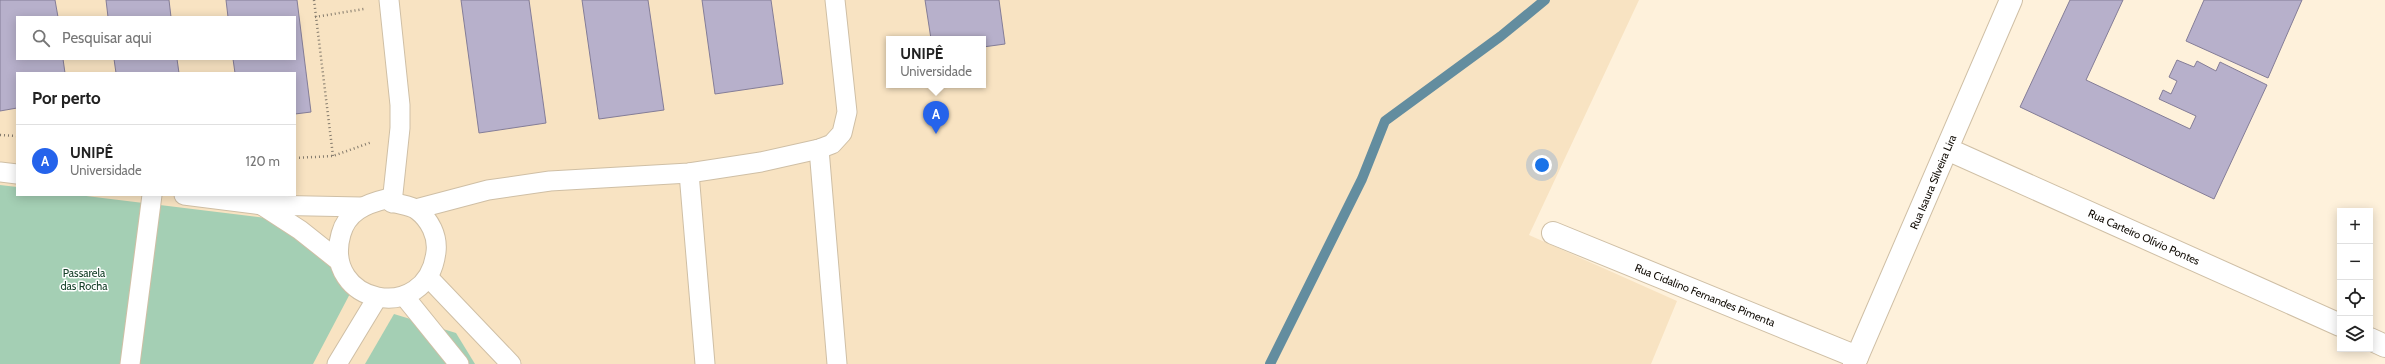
<!DOCTYPE html>
<html lang="pt">
<head>
<meta charset="utf-8">
<style>
  :root { --surface:#fff; --page:#f2f2f2; --text:#222; --muted:#767676; --line:#e0e0e0; --accent:#2563eb }
  body { margin:0; font-family:Cabin,sans-serif; background:var(--page); color:var(--text) }
  .controls { position:absolute; right:12px; bottom:12px; display:grid; overflow:hidden; border-radius:0px; box-shadow:0 2px 10px #0003 }
  .controls button { width:36px; height:36px; display:grid; place-items:center; padding:0; border:0; border-bottom:1px solid var(--line); background:var(--surface); color:var(--text); font:20px sans-serif }
  .you { position:absolute; left:1542px; top:165px; width:14px; height:14px; margin:-10px; border:3px solid #fff; border-radius:50%; background:#1a73e8; box-shadow:0 0 0 6px #1a73e833 }
  .badge { display:grid; place-items:center; width:26px; height:26px; border-radius:50%; background:var(--accent); color:#fff; font-size:13px; font-weight:700 }
  .pin { position:absolute; translate:-50% -33px; filter:drop-shadow(0 1px 2px #0008) }
  .pin::after { content:''; position:absolute; top:21px; width:14px; height:12px; background:inherit; clip-path:polygon(0 0,100% 0,50% 100%) }
  .popup { position:absolute; left:886px; top:36px; width:100px; height:52px; box-sizing:border-box; display:grid; place-content:center; border-radius:0px; background:var(--surface); filter:drop-shadow(0 1px 3px #0005); font-size:13px; white-space:nowrap; color:var(--muted) }
  .popup b { font-size:15px; color:var(--text) }
  .popup::after { content:''; position:absolute; left:50%; top:100%; margin-left:-8px; border:8px solid transparent; border-top-color:var(--surface) }
  .list { margin:0; padding:0; list-style:none }
  h2 { display:flex; justify-content:space-between; align-items:center; height:52px; margin:0; padding:0 16px; font-size:17px }
  h2 small { font-size:13px; font-weight:400; color:var(--muted) }
  .list li { display:grid; grid-template-columns:26px 1fr auto; gap:12px; align-items:center; box-sizing:border-box; height:72px; padding:0 16px; border-top:1px solid var(--line) }
  .list b { display:block; font-size:15px; white-space:nowrap }
  .list p { margin:0; font-size:13px; white-space:nowrap; color:var(--muted) }
  .list em { font-size:13px; font-style:normal; color:var(--muted) }
  .icon { flex:none; width:22px; height:22px; fill:none; stroke:currentColor; stroke-width:2; stroke-linecap:round; stroke-linejoin:round }
  .map { position:relative; flex:none; width:2385px; height:364px; overflow:hidden }
  .search { position:absolute; background:var(--surface); box-shadow:0 2px 10px #0003; left:16px; top:16px; width:280px; height:44px; display:flex; align-items:center; gap:10px; box-sizing:border-box; padding:0 14px; border-radius:0px; color:var(--muted); font-size:15px }
  .panel { position:absolute; background:var(--surface); box-shadow:0 2px 10px #0003; left:16px; top:72px; width:280px; height:124px; border-radius:0px }
  .map>svg:first-child { display:block }
  .built { fill:#f8e3c2; fill-rule:evenodd }
  .green { fill:#a4cfb4 }
  .lines { fill:none; stroke-linecap:round; stroke-linejoin:round }
  .stream { stroke:#638d9f; stroke-width:10 }
  .building { fill:#b7b0cb; stroke:#847d97 }
  .lane-casing { stroke:#cfbfa5; stroke-width:21 }
  .street-casing { stroke:#cfbfa5; stroke-width:24 }
  .secondary-casing { stroke:#cfbfa5; stroke-width:24 }
  .path { stroke:#837a6c; stroke-width:2.5; stroke-dasharray:1 3; stroke-linecap:butt }
  .lane { stroke:#fff; stroke-width:19 }
  .street { stroke:#fff; stroke-width:22 }
  .secondary { stroke:#fff; stroke-width:22 }
  .labels { text-anchor:middle; dominant-baseline:central; stroke-width:3; stroke-linejoin:round; paint-order:stroke }
  .street-label { font-size:11px; fill:#100b04; stroke:#fff }
  .park-label { font-size:11px; fill:#17412a; stroke:#fff }
</style>
</head>
<body>
<div class="map">
<svg width="2385" height="364" viewBox="0 0 2385 364">
  <rect width="100%" height="100%" fill="#fef1db"/>
  <path class="built" d="M 0,0 L 1639,0 L 1529,235 L 1677,301 L 1651,364 L 0,364 ZM 17,17 L 295,17 L 295,59 L 17,59 ZM 889,39 L 983,39 L 983,85 L 889,85 ZM 17,73 L 295,73 L 295,195 L 17,195 Z"/>
  <g class="green">
    <polygon points="0,185 17,187 17,195 78,195 282,220 353,288 313,364 0,364"/>
    <polygon points="394,314 456,333 475,364 365,364"/>
  </g>
  <g class="lines">
    <polyline class="stream" points="1270,364 1362,179 1385,121 1501,36 1545,0"/>
  </g>
  <g class="building">
    <polygon points="0,0 55,0 58,17 17,17 17,59 63,59 65,73 17,73 17,108 0,111"/>
    <polygon points="106,0 169,0 171,17 108,17"/>
    <polygon points="226,0 297,0 311,112 295,114 295,73 235,73 233,59 295,59 295,17 228,17"/>
    <polygon points="461,0 529,0 546,123 479,133"/>
    <polygon points="582,0 648,0 664,110 599,119"/>
    <polygon points="702,0 771,0 783,84 715,94"/>
    <polygon points="925,0 999,0 1005,44 983,47 983,39 931,39"/>
    <polygon points="2070,0 2123,0 2086,80 2190,129 2196,116 2159,99 2163,90 2171,94 2177,81 2169,77 2177,60 2194,67 2197,61 2216,71 2220,62 2267,85 2214,199 2020,107"/>
    <polygon points="2204,0 2302,0 2268,78 2186,41"/>
    <polygon points="114,59 177,59 179,73 116,73"/>
  </g>
  <g class="lines">
    <defs>
      <g id="lane">
        <polyline points="389,0 400,105 400,128 392,203"/>
        <polyline points="819,149 837,364"/>
        <polyline points="0,172 17,174"/>
        <polyline points="689,173 705,364"/>
        <polyline points="184,195 262,205 361,207"/>
        <path d="M 386,199 C 395,205 409,204 417,210 C 430,220 438,236 436,252 C 427,326 321,304 341,234 C 347,212 365,204 386,199 Z"/>
        <polyline points="263,206 300,230 339,261"/>
        <polyline points="416,209 488,190 550,181 689,173 761,162 819,149 832,144 842,133 847,112 835,0"/>
        <polyline points="428,277 511,364"/>
        <polyline points="404,296 459,364"/>
        <polyline points="130,364 152,195"/>
        <polyline points="337,364 377,298"/>
      </g>
      <g id="street">
        <polyline points="1947,149 2340,325"/>
        <polyline points="1553,233 1857,357"/>
        <polyline points="2370,339 2385,346"/>
      </g>
      <polyline id="secondary" points="1854,364 2011,0"/>
    </defs>
    <use href="#lane" class="lane-casing"/>
    <use href="#street" class="street-casing"/>
    <use href="#secondary" class="secondary-casing"/>
    <g class="path">
      <polyline points="314,0 333,156"/>
      <polyline points="315,17 364,9"/>
      <polyline points="0,135 17,136"/>
      <polyline points="295,158 333,156 372,142"/>
    </g>
    <use href="#lane" class="lane"/>
    <use href="#street" class="street"/>
    <use href="#secondary" class="secondary"/>
  </g>
  <g class="labels">
    <g class="street-label">
      <text transform="translate(1933 182) rotate(-67)">Rua Isaura Silveira Lira</text>
      <text transform="translate(2144 237) rotate(24)">Rua Carteiro Olívio Pontes</text>
      <text transform="translate(1705 295) rotate(22)">Rua Cidalino Fernandes Pimenta</text>
    </g>
    <g class="park-label">
      <text x="84" y="273">Passarela<tspan x="84" dy="13">das Rocha</tspan></text>
    </g>
  </g>
</svg>
<div class="controls">
<button>+</button>
<button>−</button>
<button><svg class="icon" aria-label="locate" viewBox="0 0 24 24"><circle cx="12" cy="12" r="6"/><path d="M12 2v4M12 18v4M2 12h4M18 12h4"/></svg></button>
<button><svg class="icon" aria-label="layers" viewBox="0 0 24 24"><path d="M12 4l9 5-9 5-9-5zM3 14l9 5 9-5"/></svg></button>
</div>
<div class="you"></div>
<div class="pin badge" style="left:936px;top:134px">A</div>
<div class="popup"><b>UNIPÊ</b>Universidade</div>
<div class="search"><svg class="icon" aria-label="search" viewBox="0 0 24 24"><circle cx="10" cy="10" r="6"/><path d="M15 15l6 6"/></svg>Pesquisar aqui</div>
<section class="panel">
<h2>Por perto<small></small></h2>
<ul class="list">
<li><span class="badge">A</span><div><b>UNIPÊ</b><p>Universidade</p></div><em>120 m</em></li>
</ul>
</section>
</div>
</body>
</html>
